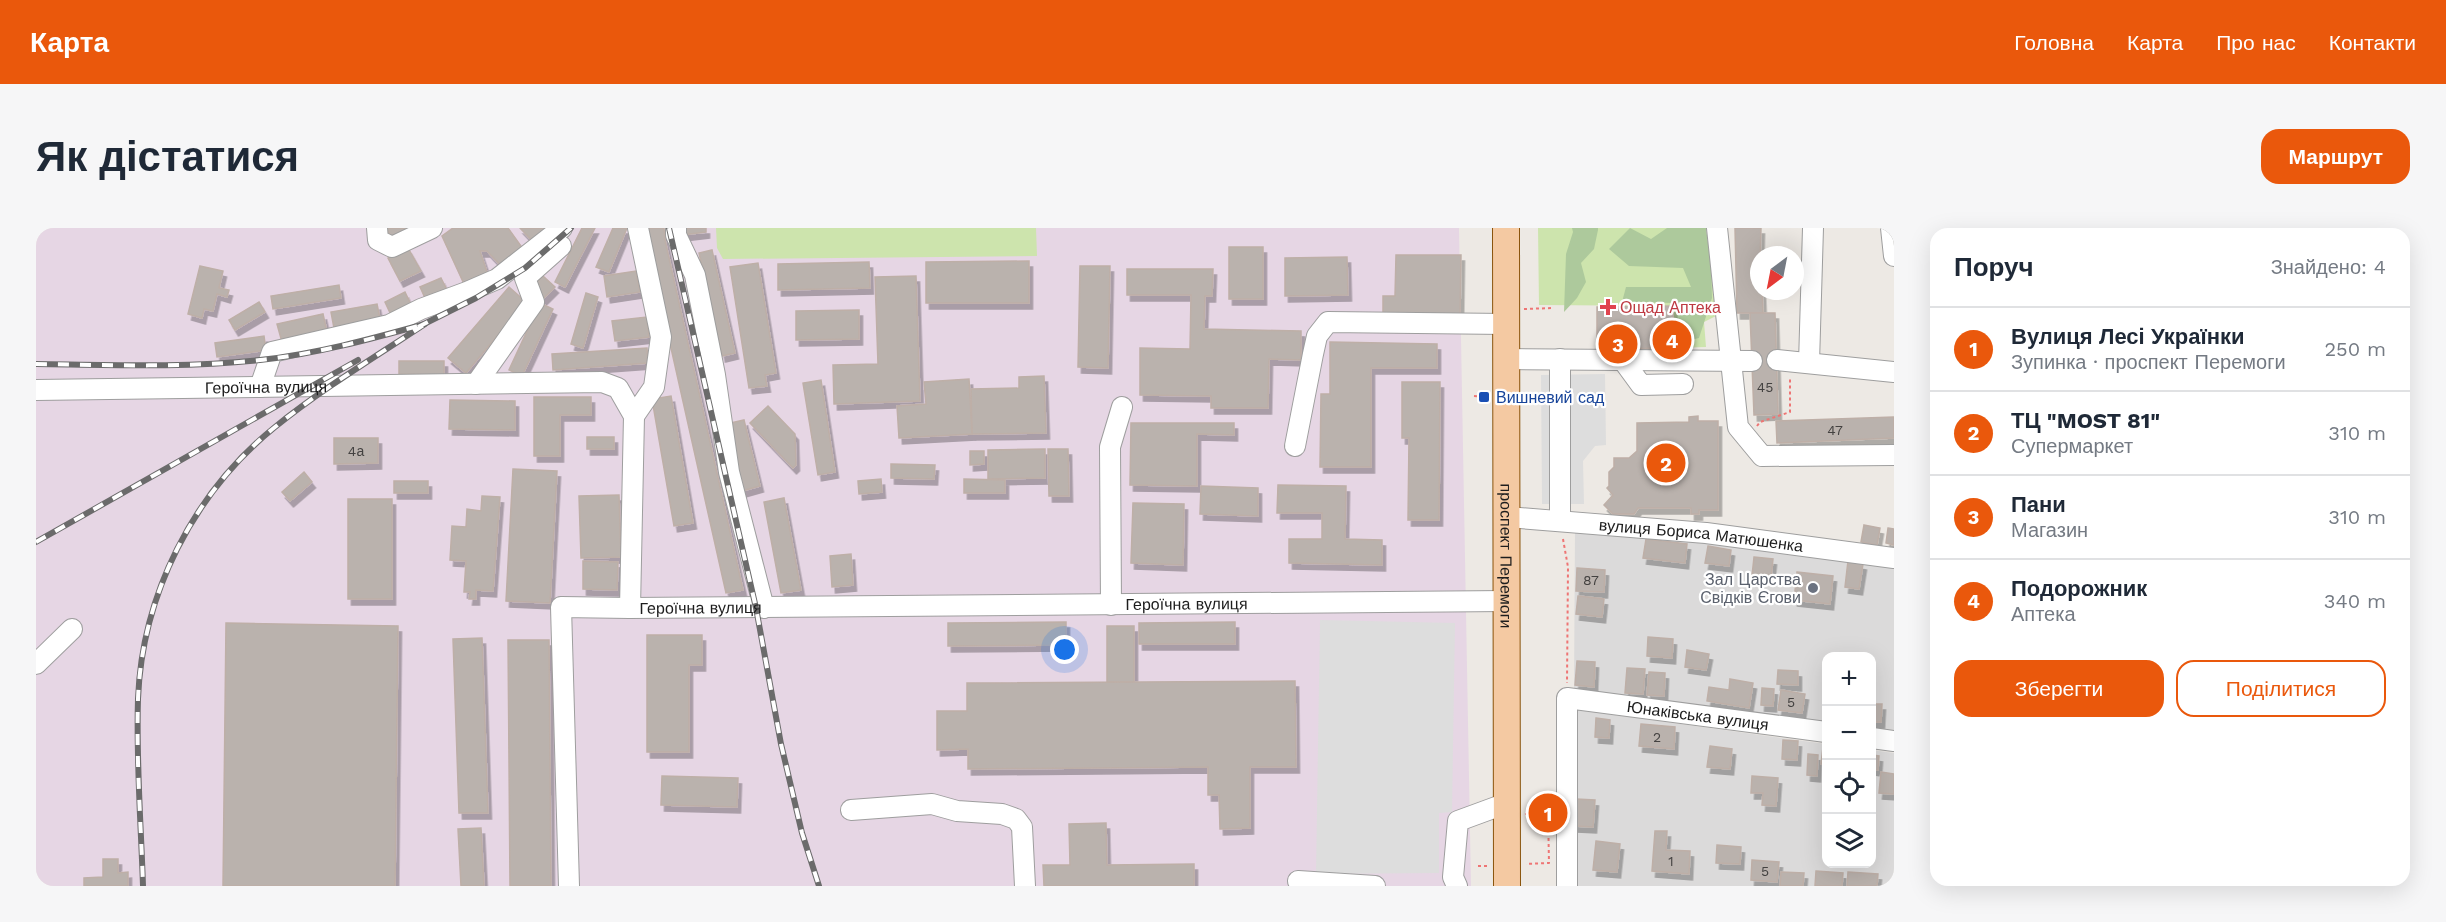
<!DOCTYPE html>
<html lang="uk">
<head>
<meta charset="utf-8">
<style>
  :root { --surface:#fff; --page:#f6f6f7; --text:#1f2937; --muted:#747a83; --line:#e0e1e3; --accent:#ea580c }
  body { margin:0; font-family:"Work Sans",sans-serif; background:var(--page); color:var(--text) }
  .controls { position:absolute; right:18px; bottom:18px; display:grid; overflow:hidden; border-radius:12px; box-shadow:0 6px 24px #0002 }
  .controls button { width:54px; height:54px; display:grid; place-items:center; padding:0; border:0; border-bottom:2px solid var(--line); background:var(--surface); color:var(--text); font:30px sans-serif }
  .compass { position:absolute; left:1714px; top:18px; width:54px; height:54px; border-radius:50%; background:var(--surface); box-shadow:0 6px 24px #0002; rotate:212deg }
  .you { position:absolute; left:1029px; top:422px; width:21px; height:21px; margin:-15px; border:4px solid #fff; border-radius:50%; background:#1a73e8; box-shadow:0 0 0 9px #1a73e833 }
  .badge { display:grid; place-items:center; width:39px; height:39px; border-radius:50%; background:var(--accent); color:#fff; font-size:20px; font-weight:700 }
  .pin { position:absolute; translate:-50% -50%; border:3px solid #fff; box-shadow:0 2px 6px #0006 }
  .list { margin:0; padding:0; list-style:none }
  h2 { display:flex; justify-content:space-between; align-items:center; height:78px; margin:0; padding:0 24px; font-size:26px }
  h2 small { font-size:20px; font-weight:400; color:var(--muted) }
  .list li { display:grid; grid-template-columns:39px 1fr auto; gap:18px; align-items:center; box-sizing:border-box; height:84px; padding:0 24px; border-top:2px solid var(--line) }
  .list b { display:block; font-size:22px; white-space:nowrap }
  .list p { margin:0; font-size:20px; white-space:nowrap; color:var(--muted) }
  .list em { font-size:20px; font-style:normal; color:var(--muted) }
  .actions { display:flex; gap:12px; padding:18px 24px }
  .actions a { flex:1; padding:14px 0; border:2px solid var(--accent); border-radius:18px; text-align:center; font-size:21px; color:var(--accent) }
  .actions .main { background:var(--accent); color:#fff }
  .icon { flex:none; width:33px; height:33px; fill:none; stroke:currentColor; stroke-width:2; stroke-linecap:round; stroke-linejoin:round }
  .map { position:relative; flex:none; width:1858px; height:658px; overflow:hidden; border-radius:18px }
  header { display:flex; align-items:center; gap:36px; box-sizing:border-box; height:84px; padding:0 30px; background:var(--accent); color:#fff }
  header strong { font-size:28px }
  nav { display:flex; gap:33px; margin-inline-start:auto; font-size:21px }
  .intro { display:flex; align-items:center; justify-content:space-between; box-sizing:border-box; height:144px; padding:0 36px }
  h1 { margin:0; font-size:42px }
  .button { padding:15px 27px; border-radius:18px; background:var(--accent); color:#fff; font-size:21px; font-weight:700 }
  main { display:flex; gap:36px; padding:0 36px }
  aside { flex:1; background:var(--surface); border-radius:18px; box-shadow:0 6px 24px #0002 }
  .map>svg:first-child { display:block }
  .residential { fill:#dbdada }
  .industrial { fill:#e6d6e4 }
  .grass { fill:#cde4ad }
  .forest { fill:#adc99c }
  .parking { fill:#ddd }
  .building { fill:#bab2ad; stroke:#beafa7; stroke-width:1.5; filter:url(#shadow) }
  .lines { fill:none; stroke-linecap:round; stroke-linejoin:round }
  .minor-casing { stroke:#9e9e9e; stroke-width:22 }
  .major-casing { stroke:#8a540c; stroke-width:28 }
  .path { stroke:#ee7574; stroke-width:2; stroke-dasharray:3 3; stroke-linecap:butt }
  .minor { stroke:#fff; stroke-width:20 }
  .major { stroke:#f4c9a2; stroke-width:26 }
  .rail-casing { stroke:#6b6b6b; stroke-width:6 }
  .rail { stroke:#fff; stroke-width:4; stroke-dasharray:11; stroke-linecap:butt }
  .health-dot { fill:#e0444e; stroke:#fff; stroke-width:2 }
  .transit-dot { fill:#1a4fb4; stroke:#fff; stroke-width:2 }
  .worship-dot { fill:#6b7280; stroke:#fff; stroke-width:2 }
  .labels { text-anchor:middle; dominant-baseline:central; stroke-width:4.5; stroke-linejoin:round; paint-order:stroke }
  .number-label { font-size:14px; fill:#444241 }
  .health-label { font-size:16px; fill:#be3a42; stroke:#fff; text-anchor:start }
  .street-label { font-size:16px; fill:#1d1d1d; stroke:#fff }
  .transit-label { font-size:16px; fill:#164399; stroke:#fff; text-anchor:start }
  .worship-label { font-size:16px; fill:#5b616d; stroke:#fff; text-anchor:end }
</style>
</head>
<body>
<header>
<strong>Карта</strong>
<nav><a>Головна</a><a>Карта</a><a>Про нас</a><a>Контакти</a></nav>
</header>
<div class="intro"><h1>Як дістатися</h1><a class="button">Маршрут</a></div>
<main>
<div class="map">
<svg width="1858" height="658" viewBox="0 0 1858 658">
  <defs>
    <filter id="shadow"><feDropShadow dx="3.5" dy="6" stdDeviation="0" flood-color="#0004"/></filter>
  </defs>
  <rect width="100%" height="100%" fill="#ede9e4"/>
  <g class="residential">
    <polygon points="1539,303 1658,309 1858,339 1858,504 1836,501 1836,428 1790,428 1790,495 1538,462"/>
    <polygon points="1536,481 1790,516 1790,636 1836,636 1836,522 1858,525 1858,658 1535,658"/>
  </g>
  <polygon class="industrial" points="0,0 1423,0 1435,658 0,658"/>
  <g class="grass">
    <polygon points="680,0 1000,0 1001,28 687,31 681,20"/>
    <polygon points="1502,0 1667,0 1670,31 1678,36 1680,88 1668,94 1670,119 1637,120 1637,78 1503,77"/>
  </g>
  <g class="forest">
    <polygon points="1536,0 1562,0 1562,2 1558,21 1545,35 1550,54 1541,70 1528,84 1530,26 1537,4"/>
    <polygon points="1594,0 1615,11 1631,0 1670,0 1675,37 1676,70 1663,110 1642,115 1640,75 1586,74 1590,59 1655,59 1647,40 1593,38 1573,21"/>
  </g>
  <g class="parking">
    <polygon points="1569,146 1570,217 1559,218 1547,233 1548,276 1506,276 1505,147"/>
    <polygon points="1284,392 1419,395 1416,584 1403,585 1403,645 1280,646"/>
  </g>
  <g class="building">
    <polygon points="350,0 372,0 356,10"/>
    <polygon points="417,0 472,0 490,25 469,42 451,23 444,23 453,50 429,58 406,8"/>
    <polygon points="484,0 515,0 500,17"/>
    <polygon points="546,0 559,0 529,59 519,54"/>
    <polygon points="577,0 591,0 573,44 560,39"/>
    <polygon points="610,0 628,0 629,12 707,362 690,365 611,13"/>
    <polygon points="645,0 670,0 670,4 646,7"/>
    <polygon points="1699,0 1725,0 1723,63 1726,63 1727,85 1701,85"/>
    <rect x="1193" y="19" width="34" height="52"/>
    <polygon points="372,20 385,43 364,53 352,30"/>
    <polygon points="676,22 699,125 686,128 663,25"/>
    <polygon points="1360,27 1425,27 1424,87 1347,86 1347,68 1359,68"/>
    <polygon points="1311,29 1312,67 1249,68 1249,30"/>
    <polygon points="993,33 993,75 890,75 890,34"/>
    <polygon points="833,34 834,60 742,62 742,36"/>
    <polygon points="722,35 740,145 729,147 731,158 713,160 694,39"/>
    <polygon points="164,38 187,43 183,60 193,62 191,69 181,66 177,83 168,81 166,90 152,86"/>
    <polygon points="1044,38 1074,38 1072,140 1042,139"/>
    <polygon points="1091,41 1177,41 1176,68 1169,68 1168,101 1265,103 1265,132 1233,131 1232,180 1175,180 1175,168 1104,167 1104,120 1154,121 1155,67 1091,67"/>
    <polygon points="600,43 604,64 571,69 568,48"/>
    <polygon points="507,48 519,59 506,72 494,60"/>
    <polygon points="880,48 884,173 798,176 797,137 842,136 839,49"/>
    <polygon points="405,50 411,62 390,72 384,59"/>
    <polygon points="303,57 305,70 237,81 235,68"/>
    <polygon points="473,59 490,74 430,145 412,130"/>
    <polygon points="369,64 377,81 357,91 349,74"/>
    <polygon points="550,65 562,69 547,120 535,116"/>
    <polygon points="223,74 229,84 199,102 193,92"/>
    <polygon points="504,75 517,81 486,148 473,142"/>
    <polygon points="341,76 344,91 298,100 295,84"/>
    <polygon points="1637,78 1637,120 1561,121 1561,79"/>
    <polygon points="823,82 823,111 760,112 760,83"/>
    <polygon points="1714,85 1739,85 1742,186 1718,187"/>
    <polygon points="287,86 291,104 246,114 241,96"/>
    <polygon points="611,89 613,109 579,113 576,93"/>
    <polygon points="228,108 230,122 181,129 179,115"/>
    <polygon points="1294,114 1401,116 1401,140 1335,140 1335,239 1284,239 1285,166 1294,166"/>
    <polygon points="611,120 612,135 517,142 516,126"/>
    <polygon points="363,133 408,133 408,147 363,146"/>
    <polygon points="1008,148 1010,205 936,206 935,161 983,160 983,149"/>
    <polygon points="933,151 936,206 863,210 861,178 890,176 888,154"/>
    <polygon points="785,152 799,244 782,247 767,155"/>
    <polygon points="1366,154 1404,154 1403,292 1372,292 1373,210 1366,210"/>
    <polygon points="635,168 657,295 638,298 616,171"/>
    <polygon points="498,169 555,169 555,187 524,187 524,228 498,228"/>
    <polygon points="414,172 479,173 479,202 413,201"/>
    <polygon points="732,178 759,206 760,237 757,240 714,195"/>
    <polygon points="1662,188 1662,193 1682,193 1682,282 1663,282 1663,286 1655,286 1655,280 1602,280 1598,286 1577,286 1568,277 1577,267 1571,260 1573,258 1573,244 1578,239 1578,230 1593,230 1601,223 1601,195 1653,194 1653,189"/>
    <polygon points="1858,189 1858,210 1741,215 1740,193"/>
    <polygon points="708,192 724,258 706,263 690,196"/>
    <polygon points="1095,195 1198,195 1198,207 1161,206 1161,258 1094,257"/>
    <rect x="551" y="209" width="27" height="12"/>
    <polygon points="298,210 342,210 342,235 298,236"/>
    <polygon points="1009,221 1009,250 952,251 952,222"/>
    <polygon points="1012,221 1032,221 1033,268 1013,268"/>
    <polygon points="934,223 948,223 948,236 934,237"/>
    <polygon points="855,236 899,237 898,251 855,250"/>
    <polygon points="477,241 521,243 514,375 470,373"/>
    <polygon points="268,244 276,254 254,273 246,264"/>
    <polygon points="845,251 846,264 823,266 822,253"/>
    <polygon points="928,251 969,252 969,265 928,265"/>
    <rect x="358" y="253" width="34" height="12"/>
    <polygon points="1242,257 1310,258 1309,311 1346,312 1346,337 1253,335 1253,311 1286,311 1286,285 1241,285"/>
    <polygon points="1165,258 1222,260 1222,288 1164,286"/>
    <polygon points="583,267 585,329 545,330 543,268"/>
    <polygon points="446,268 464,269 457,363 440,362 440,371 433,371 434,364 428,364 430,333 414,332 416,298 430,299 431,281 445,283"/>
    <polygon points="748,270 765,362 745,365 728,274"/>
    <rect x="312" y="271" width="44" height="100"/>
    <polygon points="1097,275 1148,276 1147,337 1095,335"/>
    <polygon points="1828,297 1844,300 1841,317 1825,314"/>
    <polygon points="1852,300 1858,301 1858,317 1850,315"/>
    <polygon points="1610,311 1651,316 1649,335 1607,330"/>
    <polygon points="1672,318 1695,322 1693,338 1669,335"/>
    <polygon points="815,326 817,357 796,359 794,328"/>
    <polygon points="1718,329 1737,331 1735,350 1716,348"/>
    <polygon points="547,333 582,334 581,362 547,361"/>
    <polygon points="1812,333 1827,336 1823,361 1809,359"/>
    <polygon points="1541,340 1569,342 1568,364 1540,363"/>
    <polygon points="1761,344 1797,348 1794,376 1758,372"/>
    <polygon points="1542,368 1568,371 1566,389 1540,386"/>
    <polygon points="1030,394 1030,417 912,418 912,395"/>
    <polygon points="1199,394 1199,416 1103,416 1103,395"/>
    <polygon points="190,395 362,398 359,658 187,658"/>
    <rect x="1071" y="398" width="27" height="56"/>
    <polygon points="611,407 666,407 666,437 653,437 653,524 611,524"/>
    <polygon points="1612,409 1637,411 1636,430 1611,428"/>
    <polygon points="446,410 452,585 423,585 417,411"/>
    <polygon points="472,412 513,412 515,658 474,658"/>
    <polygon points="1651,422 1673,426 1670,442 1649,439"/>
    <polygon points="1541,433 1559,434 1558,459 1539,457"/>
    <polygon points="1591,440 1609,441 1607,466 1589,465"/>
    <polygon points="1742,442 1762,443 1762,457 1741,456"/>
    <polygon points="1613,444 1629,445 1628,468 1611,467"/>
    <polygon points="1694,451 1717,455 1713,480 1671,473 1673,459 1693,462"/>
    <polygon points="1259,453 1260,539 1214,539 1214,600 1184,601 1183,567 1172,567 1172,539 932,541 932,521 901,522 901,483 931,483 931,455"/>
    <polygon points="1726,460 1738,461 1737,478 1725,477"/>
    <polygon points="1745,462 1769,466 1766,485 1742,482"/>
    <polygon points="1836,476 1846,476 1845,494 1836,494"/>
    <polygon points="1560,490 1574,492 1573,510 1559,509"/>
    <polygon points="1605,496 1639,499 1638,521 1603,518"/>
    <polygon points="1747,512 1762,513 1761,532 1746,531"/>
    <polygon points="1674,518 1696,521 1694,541 1671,539"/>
    <polygon points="1787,519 1790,520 1790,536 1785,536"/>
    <polygon points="1772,526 1782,527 1781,548 1771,547"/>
    <polygon points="1836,527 1843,528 1842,542 1836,541"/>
    <polygon points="1845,544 1858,546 1858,566 1843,565"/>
    <polygon points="626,548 702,550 701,579 625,577"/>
    <polygon points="1716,548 1742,550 1740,578 1726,577 1727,565 1715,565"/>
    <polygon points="1540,571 1559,572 1557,599 1538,598"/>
    <polygon points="1070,595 1071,637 1158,636 1158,658 1008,658 1007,637 1034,637 1033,596"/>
    <polygon points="445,600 448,658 425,658 422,601"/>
    <polygon points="1619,603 1631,603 1630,622 1654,623 1653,646 1616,643"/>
    <polygon points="1560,613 1584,616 1581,644 1557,642"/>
    <polygon points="1681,617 1705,619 1704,636 1680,635"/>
    <polygon points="67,631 82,631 82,645 92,644 92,658 48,658 48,650 67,649"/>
    <polygon points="1716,632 1743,634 1741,654 1715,652"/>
    <polygon points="1780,643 1807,645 1806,658 1779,658"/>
    <polygon points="1745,644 1768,645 1767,658 1744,658"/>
    <polygon points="1812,644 1842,646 1841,658 1811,658"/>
  </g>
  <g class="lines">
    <defs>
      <g id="minor">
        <polyline points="341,0 342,12 356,19 396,0"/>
        <polyline points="640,0 640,7 659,47 679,147 693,244 728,380"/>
        <polyline points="1681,0 1702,199 1726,228 1858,227"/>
        <polyline points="1855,0 1858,28"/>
        <polyline points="1470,131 1716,133"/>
        <polyline points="1586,131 1605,157 1647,156"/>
        <polyline points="1741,132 1858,144"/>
        <polyline points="1773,135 1777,0"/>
        <polyline points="440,156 498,74 489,50 525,18"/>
        <polyline points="224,159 236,124 353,97 385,81 431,64 461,51 526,0"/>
        <path id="s1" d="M 0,162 L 566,154 L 582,160 L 598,188 L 594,380 L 1470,373"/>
        <polyline points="598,188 618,159 625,109 602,0"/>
        <polyline points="1259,218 1277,126 1281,108 1292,94 1470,96"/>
        <path id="s2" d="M 1471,289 L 1670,305 L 1858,330"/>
        <polyline points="1524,292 1524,131"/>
        <polyline points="1075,377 1074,219 1086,179"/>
        <polyline points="0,436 36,401"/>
        <polyline points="1836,510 1858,513"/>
        <polyline points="815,582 896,576 921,583 966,586 980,591 986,599 989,658"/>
        <polyline points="1262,653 1339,658"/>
        <polyline points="533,658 525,379 594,380"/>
        <polyline points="1421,658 1417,649 1422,593 1471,575"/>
        <path id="s3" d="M 1531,658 L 1531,470 L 1790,504"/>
      </g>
      <g id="major">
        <path id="s4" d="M 1470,0 L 1471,658"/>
      </g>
    </defs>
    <use href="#minor" class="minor-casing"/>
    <use href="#major" class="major-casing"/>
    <g class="path">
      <polyline points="1488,81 1518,80"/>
      <polyline points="1438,168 1452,169"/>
      <polyline points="1721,198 1724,194 1754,184 1754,151"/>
      <polyline points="1527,311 1532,339 1531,455"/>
      <polyline points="1489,586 1512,585 1513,635 1490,636"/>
      <polyline points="1442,638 1451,638"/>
    </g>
    <use href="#minor" class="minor"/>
    <use href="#major" class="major"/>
    <defs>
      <g id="rail">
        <polyline points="633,0 720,380 745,516 766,605 783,658"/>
        <polyline points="382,99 440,70 489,40 535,0"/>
        <path d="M 0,136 C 74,137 150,140 224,132 C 280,126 335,111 389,96 C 339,129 286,161 239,199 C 157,265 106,367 102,471 C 100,533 105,596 107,658"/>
        <polyline points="0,314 322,132"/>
      </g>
    </defs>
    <use href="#rail" class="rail-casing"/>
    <use href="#rail" class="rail"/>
  </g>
  <path class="health-dot" d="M1569 70h6v6h6v6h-6v6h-6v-6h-6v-6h6z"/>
  <rect class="transit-dot" x="1442" y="163" width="12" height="12" rx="3"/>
  <circle class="worship-dot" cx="1777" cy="360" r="6"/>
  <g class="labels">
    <g class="number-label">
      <text x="1729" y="159">45</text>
      <text x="1799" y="202">47</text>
      <text x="320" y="223">4а</text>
      <text x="1555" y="352">87</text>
      <text x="1755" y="474">5</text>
      <text x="1621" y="509">2</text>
      <text x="1635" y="633">1</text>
      <text x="1729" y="643">5</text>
    </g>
    <g class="health-label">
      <text x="1584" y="79">Ощад Аптека</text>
    </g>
    <g class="street-label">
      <text stroke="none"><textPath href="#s1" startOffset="230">Героїчна вулиця</textPath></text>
      <text stroke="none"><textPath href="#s2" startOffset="195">вулиця Бориса Матюшенка</textPath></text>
      <text stroke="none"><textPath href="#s4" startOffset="328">проспект Перемоги</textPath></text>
      <text stroke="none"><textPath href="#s1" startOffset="1364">Героїчна вулиця</textPath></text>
      <text stroke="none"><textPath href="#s1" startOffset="878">Героїчна вулиця</textPath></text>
      <text stroke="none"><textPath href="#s3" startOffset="320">Юнаківська вулиця</textPath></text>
    </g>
    <g class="transit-label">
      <text x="1460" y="169">Вишневий сад</text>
    </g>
    <g class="worship-label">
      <text x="1765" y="351">Зал Царства<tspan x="1765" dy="18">Свідків Єгови</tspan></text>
    </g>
  </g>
</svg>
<div class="controls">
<button>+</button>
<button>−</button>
<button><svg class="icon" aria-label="locate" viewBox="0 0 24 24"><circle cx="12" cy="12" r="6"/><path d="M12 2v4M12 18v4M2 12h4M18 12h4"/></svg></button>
<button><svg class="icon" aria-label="layers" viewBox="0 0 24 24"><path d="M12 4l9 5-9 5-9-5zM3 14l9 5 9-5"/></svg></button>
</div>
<svg class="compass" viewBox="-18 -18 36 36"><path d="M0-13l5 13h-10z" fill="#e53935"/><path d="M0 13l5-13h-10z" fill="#747a83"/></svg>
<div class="you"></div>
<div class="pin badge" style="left:1512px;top:585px">1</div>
<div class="pin badge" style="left:1630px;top:235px">2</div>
<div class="pin badge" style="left:1582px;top:116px">3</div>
<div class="pin badge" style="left:1636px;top:112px">4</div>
</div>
<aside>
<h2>Поруч<small>Знайдено: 4</small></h2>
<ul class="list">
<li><span class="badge">1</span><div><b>Вулиця Лесі Українки</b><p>Зупинка · проспект Перемоги</p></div><em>250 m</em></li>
<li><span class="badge">2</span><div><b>ТЦ &quot;MOST 81&quot;</b><p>Супермаркет</p></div><em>310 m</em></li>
<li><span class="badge">3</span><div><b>Пани</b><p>Магазин</p></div><em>310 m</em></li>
<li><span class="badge">4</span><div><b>Подорожник</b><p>Аптека</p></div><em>340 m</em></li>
</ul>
<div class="actions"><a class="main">Зберегти</a><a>Поділитися</a></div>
</aside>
</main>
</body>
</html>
